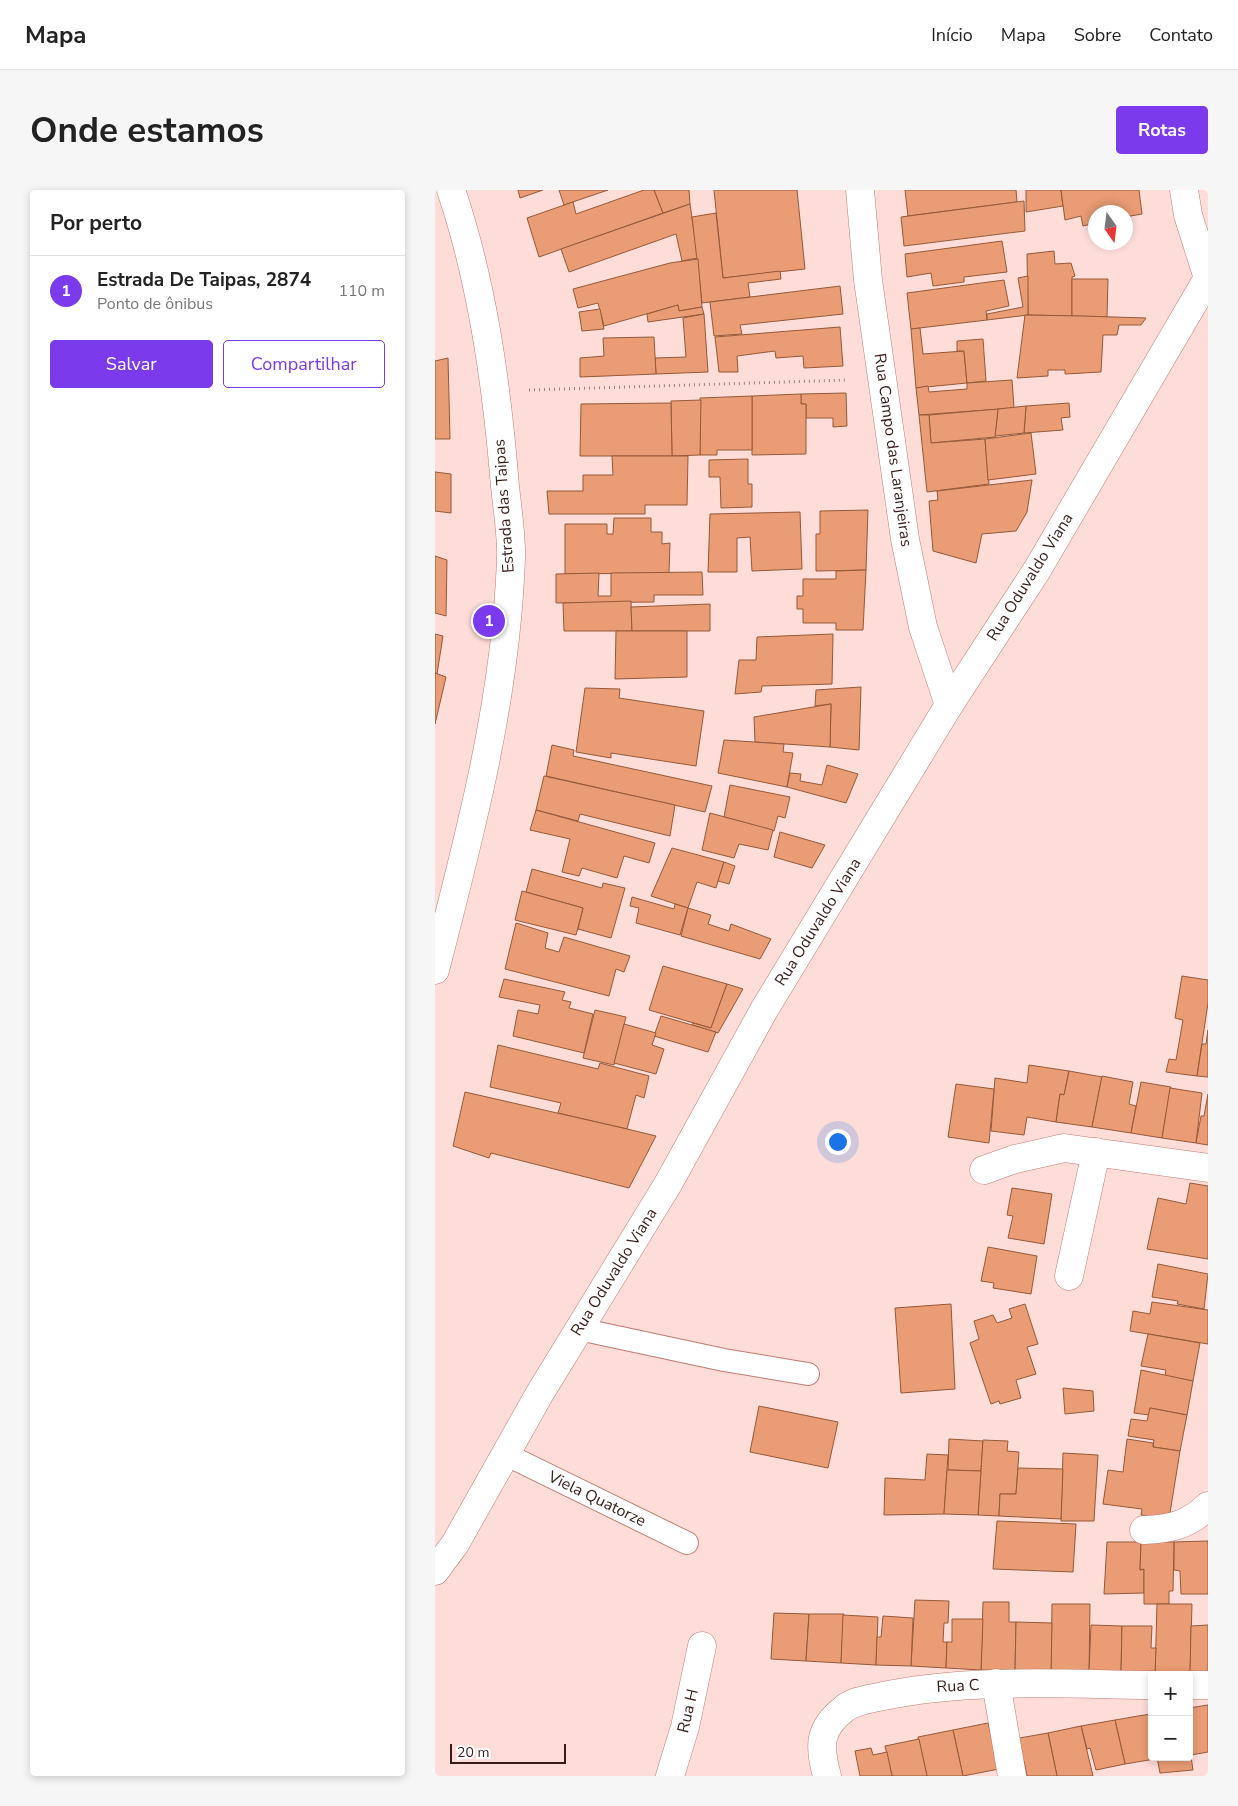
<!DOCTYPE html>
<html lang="pt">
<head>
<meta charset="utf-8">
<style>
  :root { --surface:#fff; --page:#f6f6f6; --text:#222; --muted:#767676; --line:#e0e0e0; --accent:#7c3aed }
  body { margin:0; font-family:"Nunito Sans",sans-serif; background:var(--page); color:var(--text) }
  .controls { position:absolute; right:15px; bottom:15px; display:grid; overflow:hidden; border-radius:5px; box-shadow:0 2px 8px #0003 }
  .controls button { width:45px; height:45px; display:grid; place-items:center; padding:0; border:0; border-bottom:1px solid var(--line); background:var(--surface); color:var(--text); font:25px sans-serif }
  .compass { position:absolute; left:653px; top:15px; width:45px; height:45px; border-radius:50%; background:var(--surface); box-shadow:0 2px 8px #0003; rotate:166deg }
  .scale { position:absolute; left:15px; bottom:12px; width:116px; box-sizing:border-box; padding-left:5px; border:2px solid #371b17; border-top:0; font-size:14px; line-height:18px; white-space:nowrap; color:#371b17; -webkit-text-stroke:4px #fff; paint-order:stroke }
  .you { position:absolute; left:402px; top:951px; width:18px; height:18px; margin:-12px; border:4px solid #fff; border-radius:50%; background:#1a73e8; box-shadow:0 0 0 8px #1a73e833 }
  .badge { display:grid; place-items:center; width:32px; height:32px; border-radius:50%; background:var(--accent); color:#fff; font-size:16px; font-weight:700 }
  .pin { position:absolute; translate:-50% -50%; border:2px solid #fff; box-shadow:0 1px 5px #0006 }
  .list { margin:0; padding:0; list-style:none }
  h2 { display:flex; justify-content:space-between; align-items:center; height:65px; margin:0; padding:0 20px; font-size:21px }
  h2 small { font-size:16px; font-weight:400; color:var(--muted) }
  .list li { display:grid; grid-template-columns:32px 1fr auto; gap:15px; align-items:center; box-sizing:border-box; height:70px; padding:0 20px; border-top:1px solid var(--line) }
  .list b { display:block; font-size:19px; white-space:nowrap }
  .list p { margin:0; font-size:16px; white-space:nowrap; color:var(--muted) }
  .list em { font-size:16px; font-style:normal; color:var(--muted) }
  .actions { display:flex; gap:10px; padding:15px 20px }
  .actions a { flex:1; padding:11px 0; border:1px solid var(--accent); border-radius:5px; text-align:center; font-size:18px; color:var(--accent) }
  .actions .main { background:var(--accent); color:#fff }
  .map { position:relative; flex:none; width:773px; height:1586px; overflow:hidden; border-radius:5px }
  header { display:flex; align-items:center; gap:30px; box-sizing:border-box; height:70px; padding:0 25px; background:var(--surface); border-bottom:1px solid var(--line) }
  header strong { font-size:24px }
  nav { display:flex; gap:28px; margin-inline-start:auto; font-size:18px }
  .intro { display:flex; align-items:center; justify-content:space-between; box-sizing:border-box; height:120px; padding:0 30px }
  h1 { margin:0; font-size:35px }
  .button { padding:12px 22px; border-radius:5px; background:var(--accent); color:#fff; font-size:18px; font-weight:700 }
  main { display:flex; gap:30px; padding:0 30px }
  aside { flex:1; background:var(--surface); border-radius:5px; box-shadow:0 2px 8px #0003 }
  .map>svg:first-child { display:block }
  .building { fill:#ea9c74; stroke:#955939 }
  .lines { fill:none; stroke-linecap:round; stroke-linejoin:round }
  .service-casing { stroke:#c27a71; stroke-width:24 }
  .minor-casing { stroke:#c27a71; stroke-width:29 }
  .secondary-casing { stroke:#c27a71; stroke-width:29 }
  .path { stroke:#9e807c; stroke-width:3; stroke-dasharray:1 4; stroke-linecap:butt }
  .service { stroke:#fff; stroke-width:22 }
  .minor { stroke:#fff; stroke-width:28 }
  .secondary { stroke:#fff; stroke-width:28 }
  .labels { text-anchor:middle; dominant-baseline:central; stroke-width:4.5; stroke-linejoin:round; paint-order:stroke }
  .street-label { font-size:16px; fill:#371b17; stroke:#fff }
</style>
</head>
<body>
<header>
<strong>Mapa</strong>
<nav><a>Início</a><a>Mapa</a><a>Sobre</a><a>Contato</a></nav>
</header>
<div class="intro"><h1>Onde estamos</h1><a class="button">Rotas</a></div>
<main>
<aside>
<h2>Por perto<small></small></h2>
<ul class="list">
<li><span class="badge">1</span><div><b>Estrada De Taipas, 2874</b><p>Ponto de ônibus</p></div><em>110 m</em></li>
</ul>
<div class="actions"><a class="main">Salvar</a><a>Compartilhar</a></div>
</aside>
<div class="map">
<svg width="773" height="1586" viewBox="0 0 773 1586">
  <rect width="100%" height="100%" fill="#feddd9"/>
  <g class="building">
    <polygon points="83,0 108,0 85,8"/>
    <polygon points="124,0 173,0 129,15"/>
    <polygon points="209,0 219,0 228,23 104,67 92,28 138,12 141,24"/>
    <polygon points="219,0 254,0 255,14 228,23"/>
    <polygon points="279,0 362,0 370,79 288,88"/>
    <polygon points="470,0 581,0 582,12 473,26"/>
    <polygon points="591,0 626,0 628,16 591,22"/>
    <polygon points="626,0 704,0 707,24 690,27 690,22 660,22 660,33 648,36 646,26 630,30"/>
    <polygon points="589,11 590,41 469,56 466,27"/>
    <polygon points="255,14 263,68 247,71 241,44 134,82 126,59"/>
    <polygon points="281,23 288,88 345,81 346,89 313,93 315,107 267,113 257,27"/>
    <polygon points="567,51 572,82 529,87 529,92 498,96 496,83 472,87 470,64"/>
    <polygon points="619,61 620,74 636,73 640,86 637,87 637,126 593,125 592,64"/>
    <polygon points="263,69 267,117 244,121 243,115 169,136 163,113 143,118 138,99 235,73"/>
    <polygon points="593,86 593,125 552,130 552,124 588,117 583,88"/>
    <polygon points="637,89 673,89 672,127 637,126"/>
    <polygon points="569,90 574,116 551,121 552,130 476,139 472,103"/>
    <polygon points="405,96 408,124 305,135 307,144 279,146 275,112"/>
    <polygon points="243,115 244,121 267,117 269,124 213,132 212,124"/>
    <polygon points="165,119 169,139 147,141 144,122"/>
    <polygon points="269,124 273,182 221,184 220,168 251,167 248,128"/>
    <polygon points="590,125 647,126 711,128 706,135 684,135 682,145 668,145 666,182 630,184 630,180 613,180 613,186 582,188"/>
    <polygon points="405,137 408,176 369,178 368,166 341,168 340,161 302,166 303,182 284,182 280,147"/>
    <polygon points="485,138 488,164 529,161 532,193 481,198 476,139"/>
    <polygon points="219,147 221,184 145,187 145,168 169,166 168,148"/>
    <polygon points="548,149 551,191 532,193 529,161 522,161 522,151"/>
    <polygon points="13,168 15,249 0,249 0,171"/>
    <polygon points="577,190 579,218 484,225 481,198 493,196 494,202 532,199 532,193"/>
    <polygon points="411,203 412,236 398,237 398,228 371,228 371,214 366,214 366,204"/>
    <polygon points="366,204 366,214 371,214 371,264 317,265 317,206"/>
    <polygon points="317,206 317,260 282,260 282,265 265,265 265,208"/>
    <polygon points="266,210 265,265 237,266 236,211"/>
    <polygon points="236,213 237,266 145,266 146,214"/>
    <polygon points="634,213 635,227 626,228 628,240 589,243 591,216"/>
    <polygon points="591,216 589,243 560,246 563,219"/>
    <polygon points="563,219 560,247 496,253 494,225"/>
    <polygon points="484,225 494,225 496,253 550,249 554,294 492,302"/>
    <polygon points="596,243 601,284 553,290 550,249"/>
    <polygon points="177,266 253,266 252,315 210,315 210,324 114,324 112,301 148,301 148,285 178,285"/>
    <polygon points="313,269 313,294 317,294 317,317 286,318 285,287 274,287 274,270"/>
    <polygon points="0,282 16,284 16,323 0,321"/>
    <polygon points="597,290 592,322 581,341 547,344 541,373 498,361 494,311 503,310 502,301"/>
    <polygon points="433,320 431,380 381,381 381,344 385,344 385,321"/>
    <polygon points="365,322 367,379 317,381 315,347 302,348 302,382 273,382 275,324"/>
    <polygon points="179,328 216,328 216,342 227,342 227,354 235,353 234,383 130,384 130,334 172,334 172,344 178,344"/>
    <polygon points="0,366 12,370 11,426 0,423"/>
    <polygon points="431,380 428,440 401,440 401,433 368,433 368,419 362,419 362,406 368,406 368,389 401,389 401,381"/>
    <polygon points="267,382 268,405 219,405 219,412 121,413 121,384 164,383 163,406 176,406 176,383"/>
    <polygon points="196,411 197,441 129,441 128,413"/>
    <polygon points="275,414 275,441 197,441 196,417"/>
    <polygon points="181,441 252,441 252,487 180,489"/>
    <polygon points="0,444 8,446 2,484 0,483"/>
    <polygon points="398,444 397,494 327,496 326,502 300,504 304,470 321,470 322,447"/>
    <polygon points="0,483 11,487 0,534"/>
    <polygon points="426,497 424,560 395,557 396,514 380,516 381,500"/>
    <polygon points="150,498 185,499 184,508 269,521 261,576 176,563 176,568 141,562"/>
    <polygon points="396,514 395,557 320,552 319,527"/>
    <polygon points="289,550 349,554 348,562 358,563 352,597 283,583"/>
    <polygon points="117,555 139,560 138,566 277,596 270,622 111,586"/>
    <polygon points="392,575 423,584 411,613 352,597 355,583 366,584 365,591 387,595"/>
    <polygon points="109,586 240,615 235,646 145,624 143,631 101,620"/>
    <polygon points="295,595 355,607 350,628 343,626 339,641 289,627"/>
    <polygon points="101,620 220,653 214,673 189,666 182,688 147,678 144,686 127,682 135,649 95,640"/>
    <polygon points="275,623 338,640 333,660 304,654 299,668 267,660"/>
    <polygon points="345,642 390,655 377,678 339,667"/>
    <polygon points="237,658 289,672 281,698 262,692 253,718 216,706"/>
    <polygon points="289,672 300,676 294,694 283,691"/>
    <polygon points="97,679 167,698 168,693 190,698 176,748 143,739 148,718 91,702"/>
    <polygon points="87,701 148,718 141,745 80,730"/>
    <polygon points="197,707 239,719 240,714 253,718 245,745 201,733 204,718 195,716"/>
    <polygon points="253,718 276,725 273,734 294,741 296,734 336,749 325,769 246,746"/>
    <polygon points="81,733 113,743 110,758 124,762 129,747 195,766 189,782 181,779 174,806 70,779"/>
    <polygon points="228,776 292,794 276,838 214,820"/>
    <polygon points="747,786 773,790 773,813 762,886 731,882 734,869 741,870 748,830 740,828"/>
    <polygon points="69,789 130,802 127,810 136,812 134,818 158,824 149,863 78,846 83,820 103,824 105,815 64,807"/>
    <polygon points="292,794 308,799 283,843 257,835 258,833 276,838"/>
    <polygon points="160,820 191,827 179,875 148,868"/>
    <polygon points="226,826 281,842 273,862 219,846"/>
    <polygon points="189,834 221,843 217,855 229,859 221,884 179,873"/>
    <polygon points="773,840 773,887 762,886 767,854 771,854"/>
    <polygon points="63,855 163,879 165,873 214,886 209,908 201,905 192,939 123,923 126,913 55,897"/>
    <polygon points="594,875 634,881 629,905 625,904 621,932 592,927 589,945 556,941 560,888 592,893"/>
    <polygon points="634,881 667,887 657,937 621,932 625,904 629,905"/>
    <polygon points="667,886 698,892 694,914 701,916 696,943 657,937"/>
    <polygon points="706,892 736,897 727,948 696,943"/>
    <polygon points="521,894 559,899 554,953 513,947"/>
    <polygon points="735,898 767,903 761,953 727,948"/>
    <polygon points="30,902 192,939 221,946 194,998 56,963 54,968 18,956"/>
    <polygon points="773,904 773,955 761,953 766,926 769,926"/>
    <polygon points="755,993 773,996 773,1069 712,1059 723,1008 751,1014"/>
    <polygon points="577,998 617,1004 609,1054 573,1048 578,1026 572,1025"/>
    <polygon points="553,1057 602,1066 596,1104 558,1098 559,1093 546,1091"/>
    <polygon points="723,1074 773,1084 769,1119 742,1114 743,1111 717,1107"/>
    <polygon points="717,1112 773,1120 773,1154 695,1141 698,1121 715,1124"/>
    <polygon points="516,1114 520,1199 466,1203 460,1118"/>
    <polygon points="590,1114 603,1154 592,1157 601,1184 581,1190 586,1208 565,1214 564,1211 556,1214 535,1153 544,1149 539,1131 558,1125 562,1133 577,1128 574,1119"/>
    <polygon points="713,1144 765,1153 758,1191 730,1186 731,1180 706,1176"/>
    <polygon points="706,1180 758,1191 752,1225 715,1218 714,1225 699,1223"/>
    <polygon points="628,1198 658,1201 659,1221 630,1224"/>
    <polygon points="324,1216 403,1232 393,1278 315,1262"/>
    <polygon points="715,1218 752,1225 745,1261 718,1257 719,1250 693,1246 696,1229 712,1231"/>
    <polygon points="514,1249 548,1251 546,1281 513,1280"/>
    <polygon points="692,1249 718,1253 718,1257 745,1261 734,1329 706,1325 707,1319 668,1314 673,1280 688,1282"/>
    <polygon points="548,1250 573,1251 572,1261 584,1262 581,1304 565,1304 564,1326 543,1325"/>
    <polygon points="628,1263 663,1265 659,1331 626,1331"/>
    <polygon points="492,1264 513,1265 509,1324 449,1325 450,1288 490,1290"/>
    <polygon points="583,1278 628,1279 626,1329 564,1326 565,1304 581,1304"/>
    <polygon points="512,1280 546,1281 543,1325 509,1324"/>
    <polygon points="562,1331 641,1334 638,1382 558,1379"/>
    <polygon points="773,1351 773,1404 746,1404 745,1381 739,1380 739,1352"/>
    <polygon points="672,1352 706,1352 705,1380 709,1379 709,1403 669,1404"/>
    <polygon points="706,1352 739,1352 738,1401 734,1401 734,1414 709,1414 709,1379 705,1380"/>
    <polygon points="480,1410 514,1411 513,1433 509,1433 508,1452 512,1452 511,1478 476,1476"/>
    <polygon points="548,1412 574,1412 574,1432 581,1432 580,1481 546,1480"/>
    <polygon points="617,1414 655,1414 654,1482 616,1482"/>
    <polygon points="722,1414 757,1414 755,1485 720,1484"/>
    <polygon points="339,1423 374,1424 371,1471 336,1469"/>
    <polygon points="374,1424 409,1424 406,1473 371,1471"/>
    <polygon points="408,1425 443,1427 441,1475 406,1473"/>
    <polygon points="448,1426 478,1428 476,1476 441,1475 442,1447 446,1447"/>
    <polygon points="517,1429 548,1429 546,1480 511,1478 512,1452 517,1452"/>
    <polygon points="581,1432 617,1433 616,1482 580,1481"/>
    <polygon points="656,1435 687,1436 686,1483 654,1482"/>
    <polygon points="773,1435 773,1485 755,1485 756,1436"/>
    <polygon points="687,1436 717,1436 716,1458 721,1458 720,1484 686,1483"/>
    <polygon points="773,1515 773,1562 756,1565 754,1518"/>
    <polygon points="715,1524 717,1567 720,1569 690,1574 680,1530"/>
    <polygon points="680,1530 690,1574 661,1580 655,1558 652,1559 646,1536"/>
    <polygon points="553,1533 564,1579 528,1586 518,1540"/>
    <polygon points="646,1536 658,1586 622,1586 613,1543"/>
    <polygon points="518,1540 528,1586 492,1586 483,1547"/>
    <polygon points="613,1543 622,1586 592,1586 589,1571 584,1572 579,1549"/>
    <polygon points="484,1549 492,1586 457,1586 450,1556"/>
    <polygon points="754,1553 758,1580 725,1583 722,1567 754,1567"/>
    <polygon points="436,1558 438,1565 452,1562 457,1586 425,1586 420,1561"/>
  </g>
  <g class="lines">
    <defs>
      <g id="service">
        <polyline points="144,1139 289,1170 373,1184"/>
        <polyline points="72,1265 252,1353"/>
      </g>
      <g id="minor">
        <polyline points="425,0 433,90 470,349 488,437 514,515"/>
        <polyline points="749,0 753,25 773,88"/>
        <polyline points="549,980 580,969 629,958 773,978"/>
        <polyline points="634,1086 661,962"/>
        <path d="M 709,1340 C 736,1339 753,1335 773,1316"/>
        <polyline points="0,1381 20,1354 105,1203 233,994 329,820 514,515 602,380 773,88"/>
        <polyline points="561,1493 577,1586"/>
        <polyline points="754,1495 773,1495"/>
        <polyline points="235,1586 250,1537 267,1456"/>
        <path d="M 392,1586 C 384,1557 383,1539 409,1519 C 419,1510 436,1509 448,1506 C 536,1488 627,1494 717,1495"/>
      </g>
      <path id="secondary" d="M 0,780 C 35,645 71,509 76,369 C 77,342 71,313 69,285 C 61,190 47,91 16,0"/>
    </defs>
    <use href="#service" class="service-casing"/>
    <use href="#minor" class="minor-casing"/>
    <use href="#secondary" class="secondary-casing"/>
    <polyline class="path" points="94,200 413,190"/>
    <use href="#service" class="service"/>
    <use href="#minor" class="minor"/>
    <use href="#secondary" class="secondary"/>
  </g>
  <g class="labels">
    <g class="street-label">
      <text transform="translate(458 260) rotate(82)">Rua Campo das Laranjeiras</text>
      <text transform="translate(69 316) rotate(-94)">Estrada das Taipas</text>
      <text transform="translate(595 387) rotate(-58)">Rua Oduvaldo Viana</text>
      <text transform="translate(383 732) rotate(-58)">Rua Oduvaldo Viana</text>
      <text transform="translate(179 1082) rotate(-58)">Rua Oduvaldo Viana</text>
      <text transform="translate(162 1309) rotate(26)">Viela Quatorze</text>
      <text transform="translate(523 1496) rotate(-3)">Rua C</text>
      <text transform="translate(253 1521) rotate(-77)">Rua H</text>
    </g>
  </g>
</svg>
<div class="controls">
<button>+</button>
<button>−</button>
</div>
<svg class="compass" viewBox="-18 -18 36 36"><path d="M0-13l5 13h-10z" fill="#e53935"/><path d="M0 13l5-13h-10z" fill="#767676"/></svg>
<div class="scale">20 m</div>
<div class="you"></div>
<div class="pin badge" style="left:54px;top:431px">1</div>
</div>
</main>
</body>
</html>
